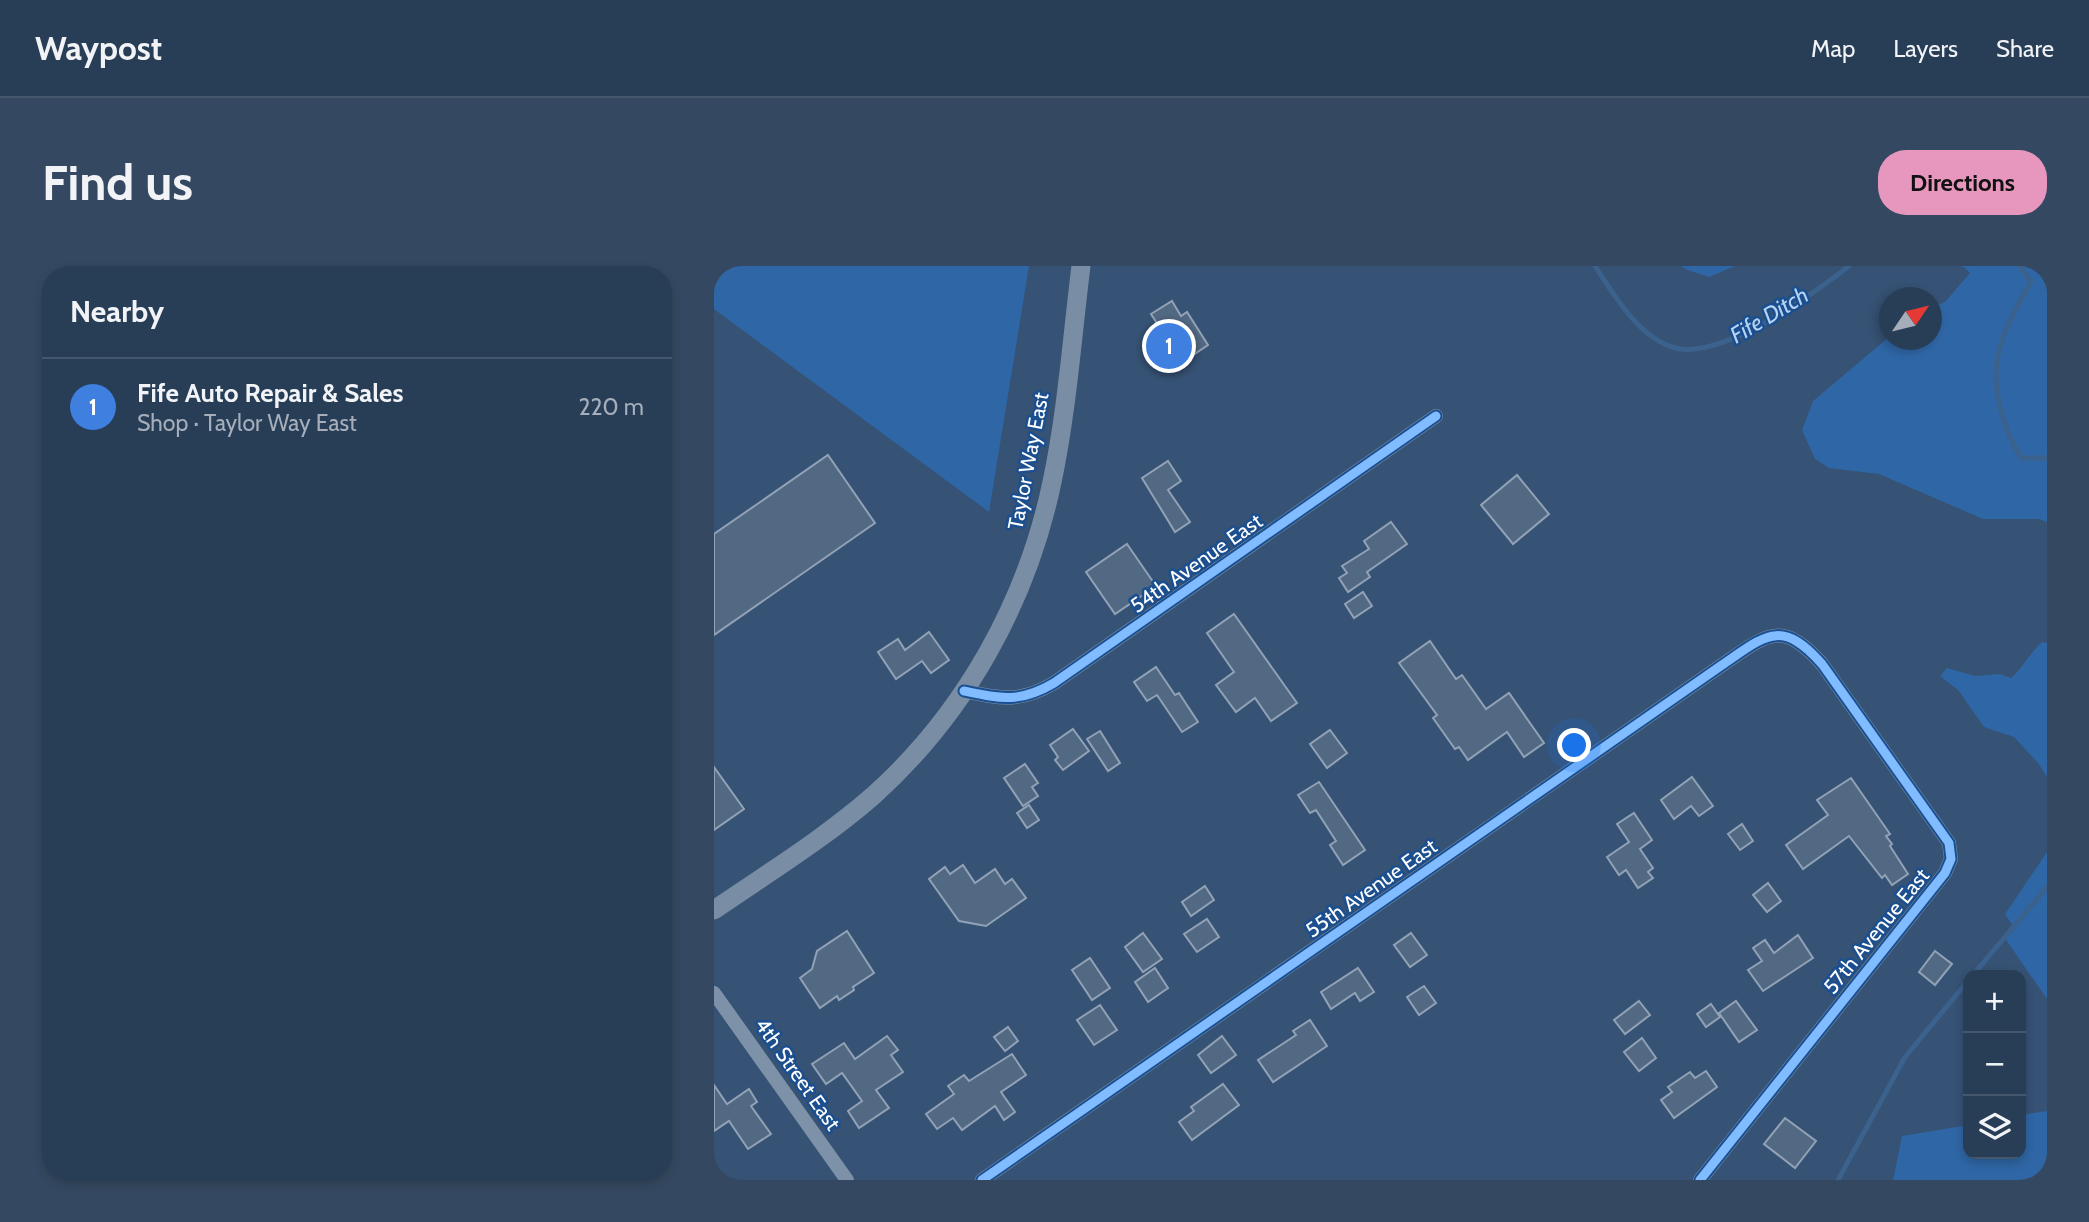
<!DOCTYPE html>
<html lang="en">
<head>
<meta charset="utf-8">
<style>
  :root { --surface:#283e57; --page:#344961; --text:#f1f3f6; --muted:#a5aeba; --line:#44576d; --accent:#e797bd }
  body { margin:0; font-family:Cabin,sans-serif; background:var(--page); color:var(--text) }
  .controls { position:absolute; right:21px; bottom:21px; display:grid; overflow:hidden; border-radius:14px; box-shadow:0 4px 10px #0003 }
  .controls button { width:63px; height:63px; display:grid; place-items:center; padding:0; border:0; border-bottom:2px solid var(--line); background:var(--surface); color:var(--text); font:35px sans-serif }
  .compass { position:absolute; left:1165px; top:21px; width:63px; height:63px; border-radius:50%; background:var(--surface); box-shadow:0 4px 10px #0003; rotate:55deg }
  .you { position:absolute; left:861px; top:480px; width:24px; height:24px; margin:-18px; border:5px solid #fff; border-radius:50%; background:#1a73e8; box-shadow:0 0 0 10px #1a73e833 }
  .badge { display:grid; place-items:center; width:46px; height:46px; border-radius:50%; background:var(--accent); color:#fff; font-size:23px; font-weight:700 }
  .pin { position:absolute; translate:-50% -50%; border:4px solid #fff; box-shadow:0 2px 7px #0006 }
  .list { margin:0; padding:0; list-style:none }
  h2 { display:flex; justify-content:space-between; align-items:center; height:91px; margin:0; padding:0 28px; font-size:30px }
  h2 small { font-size:23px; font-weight:400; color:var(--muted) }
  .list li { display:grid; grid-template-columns:46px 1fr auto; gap:21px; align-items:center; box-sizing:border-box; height:98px; padding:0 28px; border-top:2px solid var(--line) }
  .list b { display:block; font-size:26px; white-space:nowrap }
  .list p { margin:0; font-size:23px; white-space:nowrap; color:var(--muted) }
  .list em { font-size:23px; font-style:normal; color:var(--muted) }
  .icon { flex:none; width:38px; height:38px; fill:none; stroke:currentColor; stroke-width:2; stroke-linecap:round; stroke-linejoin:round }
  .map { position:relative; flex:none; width:1333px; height:914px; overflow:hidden; border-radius:28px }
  header { display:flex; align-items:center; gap:42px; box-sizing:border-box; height:98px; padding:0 35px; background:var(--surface); border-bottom:2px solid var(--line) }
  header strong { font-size:33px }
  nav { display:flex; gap:38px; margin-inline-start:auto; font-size:24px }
  .intro { display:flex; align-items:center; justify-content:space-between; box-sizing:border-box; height:168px; padding:0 42px }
  h1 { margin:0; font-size:49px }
  .button { padding:18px 32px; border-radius:28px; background:var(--accent); color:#111; font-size:24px; font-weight:700 }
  main { display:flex; gap:42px; padding:0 42px }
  aside { flex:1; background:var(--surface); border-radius:28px; box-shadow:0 4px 10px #0003 }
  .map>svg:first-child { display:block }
  .green { fill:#2f66a5 }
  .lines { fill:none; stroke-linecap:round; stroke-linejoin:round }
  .stream { stroke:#3b618d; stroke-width:5 }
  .building { fill:#526984; stroke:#92a2b6; stroke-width:2 }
  .minor { stroke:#7d92a8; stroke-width:14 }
  .secondary { stroke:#798da4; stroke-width:19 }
  .cycleway-casing { stroke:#1b4f8f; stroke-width:13 }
  .cycleway { stroke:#80bcff; stroke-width:9 }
  .labels { text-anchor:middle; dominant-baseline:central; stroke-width:5; stroke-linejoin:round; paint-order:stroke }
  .street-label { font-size:21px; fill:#fff; stroke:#1b4f8f }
  .water-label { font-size:23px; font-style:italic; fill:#b5d3f5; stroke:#1b4f8f }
</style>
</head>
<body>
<header>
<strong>Waypost</strong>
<nav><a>Map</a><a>Layers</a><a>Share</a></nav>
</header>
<div class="intro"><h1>Find us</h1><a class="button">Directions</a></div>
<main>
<aside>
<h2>Nearby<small></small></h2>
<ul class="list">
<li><span class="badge" style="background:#3f7fe0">1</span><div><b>Fife Auto Repair &amp; Sales</b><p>Shop · Taylor Way East</p></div><em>220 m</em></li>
</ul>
</aside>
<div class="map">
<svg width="1333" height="914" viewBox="0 0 1333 914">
  <rect width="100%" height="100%" fill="#365274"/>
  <g class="green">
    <polygon points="0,0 315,0 275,246 0,43"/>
    <polygon points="967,0 1021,0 995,11 971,3"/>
    <polygon points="1244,0 1333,0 1333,256 1325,253 1269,253 1165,208 1115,202 1101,193 1088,164 1099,135 1175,71 1176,74 1218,74 1218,41 1231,36 1256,7 1250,1"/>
    <path d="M 1328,376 L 1333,377 L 1333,511 L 1324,497 L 1300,471 L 1270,461 L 1244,424 L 1226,410 L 1233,402 L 1261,410 L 1286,408 L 1297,412 C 1307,404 1316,387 1328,376 Z"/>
    <polygon points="1333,586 1333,733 1290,671 1299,660 1291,648"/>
    <polygon points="1333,845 1333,914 1179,914 1188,870 1254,859 1254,888 1307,888 1307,849"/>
  </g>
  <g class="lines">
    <g class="stream">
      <path d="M 881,0 C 900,29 924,70 958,81 C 1004,97 1099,28 1135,0"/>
      <path d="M 1305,0 L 1317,15 C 1306,36 1291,60 1285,84 C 1276,120 1289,162 1307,192 L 1333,192"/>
      <polyline points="1259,709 1333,621"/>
      <polyline points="1124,914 1191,791 1254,715"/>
    </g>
  </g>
  <g class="building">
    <polygon points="458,35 467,50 473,46 494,79 454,106 432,71 446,62 437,48"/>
    <polygon points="114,189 161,257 0,369 0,268"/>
    <polygon points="454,195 467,215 454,224 476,256 461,266 428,212"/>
    <polygon points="803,209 835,248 799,278 767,239"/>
    <polygon points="677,256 693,278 653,306 656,311 634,326 625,312 633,307 628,300 655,283 650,275"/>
    <polygon points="413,278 442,320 401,348 372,306"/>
    <polygon points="649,326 658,340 640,352 631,338"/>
    <polygon points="520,348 583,437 557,455 541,432 522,446 502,419 520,406 493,367"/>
    <polygon points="215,366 235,394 217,407 208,395 182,413 164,386 184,373 191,384"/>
    <polygon points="716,375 742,413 748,409 772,443 795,427 830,477 810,491 793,466 754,494 745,481 741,483 719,452 723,449 685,397"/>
    <polygon points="442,401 461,429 465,427 484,456 468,466 443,429 433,435 420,416"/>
    <polygon points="359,463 375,485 349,504 341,494 344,491 336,479"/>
    <polygon points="616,464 633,487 613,502 596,478"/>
    <polygon points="386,465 406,497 394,505 373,473"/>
    <polygon points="311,498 324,517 318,521 324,530 309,540 290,512"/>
    <polygon points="0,501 30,543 0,564"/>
    <polygon points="978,511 999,540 985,550 977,540 960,553 947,534"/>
    <polygon points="1137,512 1176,568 1172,570 1178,578 1176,580 1194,608 1178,619 1171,609 1168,612 1135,570 1089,603 1072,579 1114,549 1103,534"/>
    <polygon points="605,516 651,584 629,599 616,579 622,575 602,544 596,547 584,529"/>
    <polygon points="315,539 325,554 313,562 303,547"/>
    <polygon points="920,547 938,574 926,583 939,602 934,606 939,612 924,622 912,604 905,609 893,591 915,576 903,558"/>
    <polygon points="1028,558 1039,575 1026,584 1014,568"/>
    <polygon points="249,599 261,617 281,603 291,618 298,613 312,632 272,660 245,655 215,613 231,601 236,608"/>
    <polygon points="1054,617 1067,635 1053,646 1039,629"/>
    <polygon points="491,620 500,634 477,650 468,636"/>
    <polygon points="493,653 505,671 483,686 470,668"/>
    <polygon points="133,665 160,707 139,721 140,724 125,734 123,730 106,742 86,712 98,703 103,685"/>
    <polygon points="429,667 448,693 429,706 411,681"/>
    <polygon points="697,667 713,689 696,701 680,679"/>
    <polygon points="1084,669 1099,692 1049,725 1034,704 1048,695 1039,682 1051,674 1060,687"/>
    <polygon points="1221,685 1238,698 1221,719 1205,706"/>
    <polygon points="376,692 396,722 378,734 358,704"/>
    <polygon points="441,702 454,722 434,736 421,716"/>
    <polygon points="644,702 660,726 646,735 641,727 617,743 607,726"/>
    <polygon points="710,720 722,737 705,749 693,731"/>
    <polygon points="925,735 936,749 911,768 900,754"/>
    <polygon points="1022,735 1043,764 1025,776 1005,747"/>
    <polygon points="997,738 1006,751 992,761 983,748"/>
    <polygon points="386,739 403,764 380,779 363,754"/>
    <polygon points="596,754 613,780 559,816 544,794 582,769 579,765"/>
    <polygon points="294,761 304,775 291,785 280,771"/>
    <polygon points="173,770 184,784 177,789 189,806 162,824 175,842 145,862 134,845 148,835 128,807 112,818 98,798 130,777 141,793"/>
    <polygon points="508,770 522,789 497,807 484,789"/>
    <polygon points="928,772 942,792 925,805 910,786"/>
    <polygon points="298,788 312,809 287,826 301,846 290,854 281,840 248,864 239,852 223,863 212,848 240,828 234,820 250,809 255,815"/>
    <polygon points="992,805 1003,821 960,852 947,834 958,826 954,821 976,806 981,812"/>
    <polygon points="509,818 525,839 478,874 465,856 480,845 477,841"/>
    <polygon points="0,819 13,838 35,823 43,836 37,840 57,868 34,883 15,855 0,865"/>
    <polygon points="1071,852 1102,875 1081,902 1050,878"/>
  </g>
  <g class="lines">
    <g class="minor">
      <path d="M 250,425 C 288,433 306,437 340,417 L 722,150"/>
      <polyline points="0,727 133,914"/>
      <path d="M 268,914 L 1008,399 C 1052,369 1067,352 1108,398 L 1235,577 L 1237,593 L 1231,607 L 986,914"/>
    </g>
    <path class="secondary" d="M 0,644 C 54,607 111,572 160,529 C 251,447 313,336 338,216 C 353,145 358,72 367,0"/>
    <defs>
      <g id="cycleway">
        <path d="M 250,425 C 288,433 306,437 340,417 L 722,150"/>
        <path d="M 268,914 L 1008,399 C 1052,369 1067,352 1108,398 L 1235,577 L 1237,593 L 1231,607 L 986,914"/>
      </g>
    </defs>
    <use href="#cycleway" class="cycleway-casing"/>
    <use href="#cycleway" class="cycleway"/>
  </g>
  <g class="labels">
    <g class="street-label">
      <text transform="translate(314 195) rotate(-79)">Taylor Way East</text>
      <text transform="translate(482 297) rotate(-35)">54th Avenue East</text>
      <text transform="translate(657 622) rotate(-35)">55th Avenue East</text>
      <text transform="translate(1162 665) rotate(-51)">57th Avenue East</text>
      <text transform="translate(84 808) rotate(55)">4th Street East</text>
    </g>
    <g class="water-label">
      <text transform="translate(1055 49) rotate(-31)">Fife Ditch</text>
    </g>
  </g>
</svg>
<div class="controls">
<button>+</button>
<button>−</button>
<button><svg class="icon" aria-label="layers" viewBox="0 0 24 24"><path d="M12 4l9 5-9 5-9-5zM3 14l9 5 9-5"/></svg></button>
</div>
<svg class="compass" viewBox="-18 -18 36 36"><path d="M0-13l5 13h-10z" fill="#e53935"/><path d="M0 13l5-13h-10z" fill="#a5aeba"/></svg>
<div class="you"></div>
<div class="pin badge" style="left:455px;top:80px;background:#3f7fe0">1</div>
</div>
</main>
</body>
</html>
